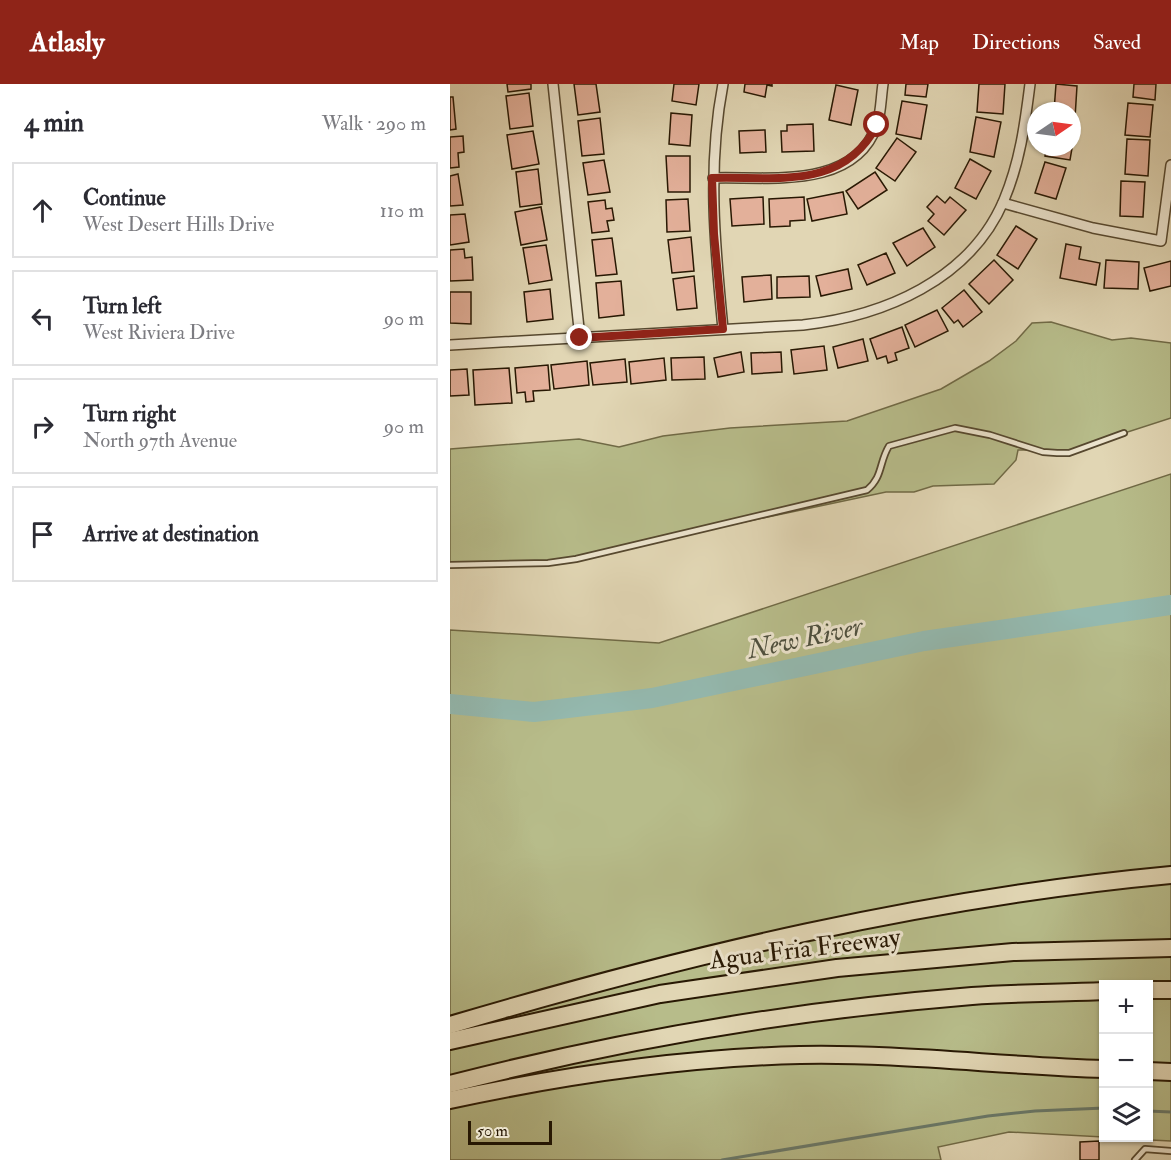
<!DOCTYPE html>
<html lang="en">
<head>
<meta charset="utf-8">
<style>
  :root { --surface:#fff; --page:#f7f7f7; --text:#2b2b33; --muted:#7c7c81; --line:#e1e1e2; --accent:#8f2418 }
  body { margin:0; font-family:"IM FELL Double Pica",serif; background:var(--page); color:var(--text) }
  .controls { position:absolute; right:18px; bottom:18px; display:grid; overflow:hidden; border-radius:0px; box-shadow:0 2px 4px #0004 }
  .controls button { width:54px; height:54px; display:grid; place-items:center; padding:0; border:0; border-bottom:2px solid var(--line); background:var(--surface); color:var(--text); font:30px sans-serif }
  .compass { position:absolute; left:577px; top:18px; width:54px; height:54px; border-radius:50%; background:var(--surface); box-shadow:0 2px 4px #0004; rotate:77deg }
  .scale { position:absolute; left:18px; bottom:15px; width:84px; box-sizing:border-box; padding-left:6px; border:3px solid #281803; border-top:0; font-size:16px; line-height:21px; white-space:nowrap; color:#281803; -webkit-text-stroke:4px #ece4ce; paint-order:stroke }
  .stop { position:absolute; width:18px; height:18px; margin:-14px; border:4px solid #8f2418; border-radius:50%; background:#fff }
  .stop.end { background:#8f2418; border-color:#fff; box-shadow:0 2px 6px #0008 }
  .list { margin:0; padding:0; list-style:none }
  h2 { display:flex; justify-content:space-between; align-items:center; height:78px; margin:0; padding:0 24px; font-size:26px }
  h2 small { font-size:20px; font-weight:400; color:var(--muted) }
  .list li { display:grid; grid-template-columns:39px 1fr auto; gap:18px; align-items:center; box-sizing:border-box; height:96px; margin:0 12px 12px; padding:0 12px; border:2px solid var(--line); border-radius:0px }
  .list b { display:block; font-size:22px; white-space:nowrap }
  .list p { margin:0; font-size:20px; white-space:nowrap; color:var(--muted) }
  .list em { font-size:20px; font-style:normal; color:var(--muted) }
  .icon { flex:none; width:33px; height:33px; fill:none; stroke:currentColor; stroke-width:2; stroke-linecap:round; stroke-linejoin:round }
  .map { position:relative; flex:none; width:721px; height:1076px; overflow:hidden }
  header { display:flex; align-items:center; gap:36px; box-sizing:border-box; height:84px; padding:0 30px; background:var(--accent); color:#fff }
  header strong { font-size:28px }
  nav { display:flex; gap:33px; margin-inline-start:auto; font-size:21px }
  main { display:flex }
  aside { flex:1; background:var(--surface) }
  .map>svg:first-child { display:block }
  .green { fill:#b7bc8a; stroke:#706a46; stroke-width:1.5 }
  .lines { fill:none; stroke-linecap:round; stroke-linejoin:round }
  .stream { stroke:#69796a; stroke-width:3 }
  .river { stroke:#94b9af; stroke-width:20 }
  .building { fill:#e3b09a; stroke:#281803; stroke-width:1.5 }
  .lane-casing { stroke:#56482f; stroke-width:8 }
  .street-casing { stroke:#56482f; stroke-width:12 }
  .highway-casing { stroke:#281803; stroke-width:20 }
  .lane { stroke:#ece4ce; stroke-width:4.5 }
  .street { stroke:#ece4ce; stroke-width:9 }
  .highway { stroke:#e1d6b4; stroke-width:16 }
  .route { stroke:#8f2418; stroke-width:8 }
  .labels { text-anchor:middle; dominant-baseline:central; stroke-width:6; stroke-linejoin:round; paint-order:stroke }
  .street-label { font-size:26px; fill:#281803; stroke:#ece4ce }
  .water-label { font-size:27px; font-style:italic; fill:#4e503f; stroke:#ece4ce }
</style>
</head>
<body>
<header>
<strong>Atlasly</strong>
<nav><a>Map</a><a>Directions</a><a>Saved</a></nav>
</header>
<main>
<aside>
<h2>4 min<small>Walk · 290 m</small></h2>
<ul class="list">
<li><svg class="icon" aria-label="ahead" viewBox="0 0 24 24"><path d="M12 20V5M6 11l6-6 6 6"/></svg><div><b>Continue</b><p>West Desert Hills Drive</p></div><em>110 m</em></li>
<li><svg class="icon" aria-label="left" viewBox="0 0 24 24"><path d="M17 20v-9H6M10 6l-5 5 5 5"/></svg><div><b>Turn left</b><p>West Riviera Drive</p></div><em>90 m</em></li>
<li><svg class="icon" aria-label="right" viewBox="0 0 24 24"><path d="M7 20v-9h11M14 6l5 5-5 5"/></svg><div><b>Turn right</b><p>North 97th Avenue</p></div><em>90 m</em></li>
<li><svg class="icon" aria-label="arrive" viewBox="0 0 24 24"><path d="M6 21V4h12l-3 4 3 4H6"/></svg><div><b>Arrive at destination</b></div></li>
</ul>
</aside>
<div class="map">
<svg width="721" height="1076" viewBox="0 0 721 1076">
  <rect width="100%" height="100%" fill="#e1d6b4"/>
  <filter id="stains"><feTurbulence type="fractalNoise" baseFrequency=".00333" numOctaves="4"/><feColorMatrix values="0 0 0 0 .2 0 0 0 0 .09 0 0 0 0 .02 0 0 0 .5 -.17"/></filter>
  <radialGradient id="worn" r=".72"><stop offset=".6" stop-color="#630" stop-opacity="0"/><stop offset="1" stop-color="#630" stop-opacity=".3"/></radialGradient>
  <g class="green">
    <polygon points="601,238 662,256 681,254 721,259 721,334 622,366 568,366 566,376 544,400 483,402 464,408 436,408 134,472 89,479 0,479 0,365 129,355 169,363 213,352 280,344 397,337 491,305 539,277 566,257 582,239"/>
    <polygon points="721,390 721,1057 661,1054 698,1054 698,900 654,900 653,1053 559,1048 488,1063 491,1076 0,1076 0,546 209,559"/>
  </g>
  <g class="lines">
    <g class="stream">
      <polyline points="698,1027 721,1028"/>
      <polyline points="272,1076 538,1032 585,1027 654,1024"/>
    </g>
    <polyline class="river" points="0,620 84,628 202,614 474,557 721,521"/>
  </g>
  <g class="building">
    <polygon points="57,0 81,0 81,5 58,8"/>
    <polygon points="124,0 146,0 150,28 128,31"/>
    <polygon points="224,0 249,0 246,21 222,17"/>
    <polygon points="295,0 322,0 322,2 317,1 315,13 294,8"/>
    <polygon points="456,0 478,0 476,13 455,11"/>
    <polygon points="529,0 555,0 553,30 527,28"/>
    <polygon points="606,0 627,2 625,34 622,33 622,27 604,27"/>
    <polygon points="684,0 706,0 705,16 683,13"/>
    <polygon points="386,1 408,6 401,41 379,36"/>
    <polygon points="79,9 83,42 60,45 56,12"/>
    <polygon points="0,13 3,13 6,45 0,46"/>
    <polygon points="452,17 477,21 471,55 446,50"/>
    <polygon points="678,19 703,21 700,53 675,51"/>
    <polygon points="221,29 242,31 240,62 219,60"/>
    <polygon points="526,33 551,38 544,73 520,68"/>
    <polygon points="150,34 154,70 132,72 128,37"/>
    <polygon points="363,40 364,67 332,68 331,47 337,47 337,41"/>
    <polygon points="622,41 626,41 620,76 595,72 596,63 622,63"/>
    <polygon points="315,46 316,68 290,69 289,47"/>
    <polygon points="83,47 89,80 62,85 57,51"/>
    <polygon points="13,52 14,68 8,69 9,83 0,84 0,53"/>
    <polygon points="447,54 466,68 445,97 426,84"/>
    <polygon points="677,55 700,56 698,92 675,90"/>
    <polygon points="216,72 240,72 240,108 218,108"/>
    <polygon points="520,75 541,87 526,115 505,104"/>
    <polygon points="154,76 160,108 138,111 133,79"/>
    <polygon points="595,78 616,84 606,115 585,109"/>
    <polygon points="88,85 92,120 70,123 66,88"/>
    <polygon points="425,88 437,106 408,125 396,107"/>
    <polygon points="8,90 13,121 0,122 0,92"/>
    <polygon points="671,97 695,98 693,133 670,132"/>
    <polygon points="393,108 397,130 362,137 357,115"/>
    <polygon points="487,112 495,119 500,113 516,126 494,151 478,137 484,130 477,123"/>
    <polygon points="313,113 314,140 282,142 280,115"/>
    <polygon points="354,113 355,136 340,137 340,142 320,143 319,115"/>
    <polygon points="238,115 240,147 217,148 216,116"/>
    <polygon points="155,116 156,125 162,124 164,136 157,137 159,147 142,149 138,118"/>
    <polygon points="91,123 97,156 71,161 65,128"/>
    <polygon points="15,130 19,158 0,161 0,131"/>
    <polygon points="566,142 587,155 568,185 547,171"/>
    <polygon points="473,144 485,163 457,182 443,159"/>
    <polygon points="241,153 244,187 222,189 218,156"/>
    <polygon points="162,154 167,190 146,192 142,156"/>
    <polygon points="616,160 631,163 629,175 650,179 646,201 610,194"/>
    <polygon points="96,161 102,196 79,200 73,164"/>
    <polygon points="14,165 15,174 22,173 23,196 0,197 0,166"/>
    <polygon points="436,169 445,189 417,201 408,181"/>
    <polygon points="544,176 563,196 539,220 519,200"/>
    <polygon points="656,176 689,178 688,205 654,204"/>
    <polygon points="721,177 721,202 700,207 694,184"/>
    <polygon points="398,185 402,205 371,212 366,192"/>
    <polygon points="321,191 322,215 294,218 292,193"/>
    <polygon points="244,192 247,224 227,226 223,195"/>
    <polygon points="359,192 360,213 327,214 327,193"/>
    <polygon points="171,197 174,231 149,234 146,199"/>
    <polygon points="100,205 103,235 77,238 74,208"/>
    <polygon points="514,206 532,228 513,243 508,236 504,239 492,224"/>
    <polygon points="0,208 21,208 21,240 0,239"/>
    <polygon points="487,226 498,247 465,263 455,241"/>
    <polygon points="452,243 459,264 445,269 447,276 438,279 436,272 427,275 420,255"/>
    <polygon points="413,255 418,277 388,284 383,263"/>
    <polygon points="374,262 377,286 344,290 341,266"/>
    <polygon points="291,268 294,288 268,293 264,274"/>
    <polygon points="331,268 332,288 302,290 301,269"/>
    <polygon points="254,273 255,295 222,296 221,274"/>
    <polygon points="214,274 216,296 181,300 179,278"/>
    <polygon points="175,275 177,298 143,301 140,279"/>
    <polygon points="137,277 139,301 104,305 101,281"/>
    <polygon points="98,281 100,306 83,307 84,317 76,318 75,308 67,309 65,284"/>
    <polygon points="59,284 62,319 25,321 23,286"/>
    <polygon points="17,285 19,311 0,312 0,286"/>
    <polygon points="649,1057 649,1076 630,1076 630,1058"/>
  </g>
  <g class="lines">
    <defs>
      <g id="lane">
        <path d="M 0,481 L 98,479 L 126,475 L 417,406 C 433,393 429,378 439,362 L 505,344 L 540,351 L 593,368 L 607,369 L 619,369 L 674,349"/>
        <polyline points="685,1076 695,1065 721,1067"/>
      </g>
      <g id="street">
        <polyline points="103,0 130,254"/>
        <path d="M 273,0 C 257,83 265,163 273,245"/>
        <path d="M 263,94 C 316,92 404,107 427,41 C 431,29 431,13 433,0"/>
        <polyline points="553,119 643,144 711,157 721,81"/>
        <path d="M 0,261 L 353,241 C 434,232 520,196 554,116 C 570,78 575,40 580,0"/>
      </g>
      <g id="highway">
        <polyline points="698,906 721,906"/>
        <path d="M 0,941 C 236,871 475,814 721,791"/>
        <polyline points="0,957 210,910 387,884 563,868 721,864"/>
        <polyline points="698,987 721,988"/>
        <path d="M 0,1000 C 171,956 346,926 522,912 C 566,909 610,909 654,907"/>
        <path d="M 0,1016 C 116,991 232,974 350,971 C 451,969 552,982 654,985"/>
      </g>
    </defs>
    <use href="#lane" class="lane-casing"/>
    <use href="#street" class="street-casing"/>
    <use href="#highway" class="highway-casing"/>
    <use href="#lane" class="lane"/>
    <use href="#street" class="street"/>
    <use href="#highway" class="highway"/>
  </g>
  <g class="lines">
    <path class="route" d="M 130,254 L 273,245 L 264,150 L 262,94 C 326,92 393,107 427,41"/>
  </g>
  <g class="labels">
    <g class="street-label">
      <text transform="translate(355 865) rotate(-7)">Agua Fria Freeway</text>
    </g>
    <g class="water-label">
      <text transform="translate(355 554) rotate(-12)">New River</text>
    </g>
  </g>
  <rect width="100%" height="100%" filter="url(#stains)"/>
  <rect width="100%" height="100%" fill="url(#worn)"/>
</svg>
<div class="controls">
<button>+</button>
<button>−</button>
<button><svg class="icon" aria-label="layers" viewBox="0 0 24 24"><path d="M12 4l9 5-9 5-9-5zM3 14l9 5 9-5"/></svg></button>
</div>
<svg class="compass" viewBox="-18 -18 36 36"><path d="M0-13l5 13h-10z" fill="#e53935"/><path d="M0 13l5-13h-10z" fill="#7c7c81"/></svg>
<div class="scale">50 m</div>
<div class="stop" style="left:427px;top:41px"></div>
<div class="stop end" style="left:130px;top:254px"></div>
</div>
</main>
</body>
</html>
